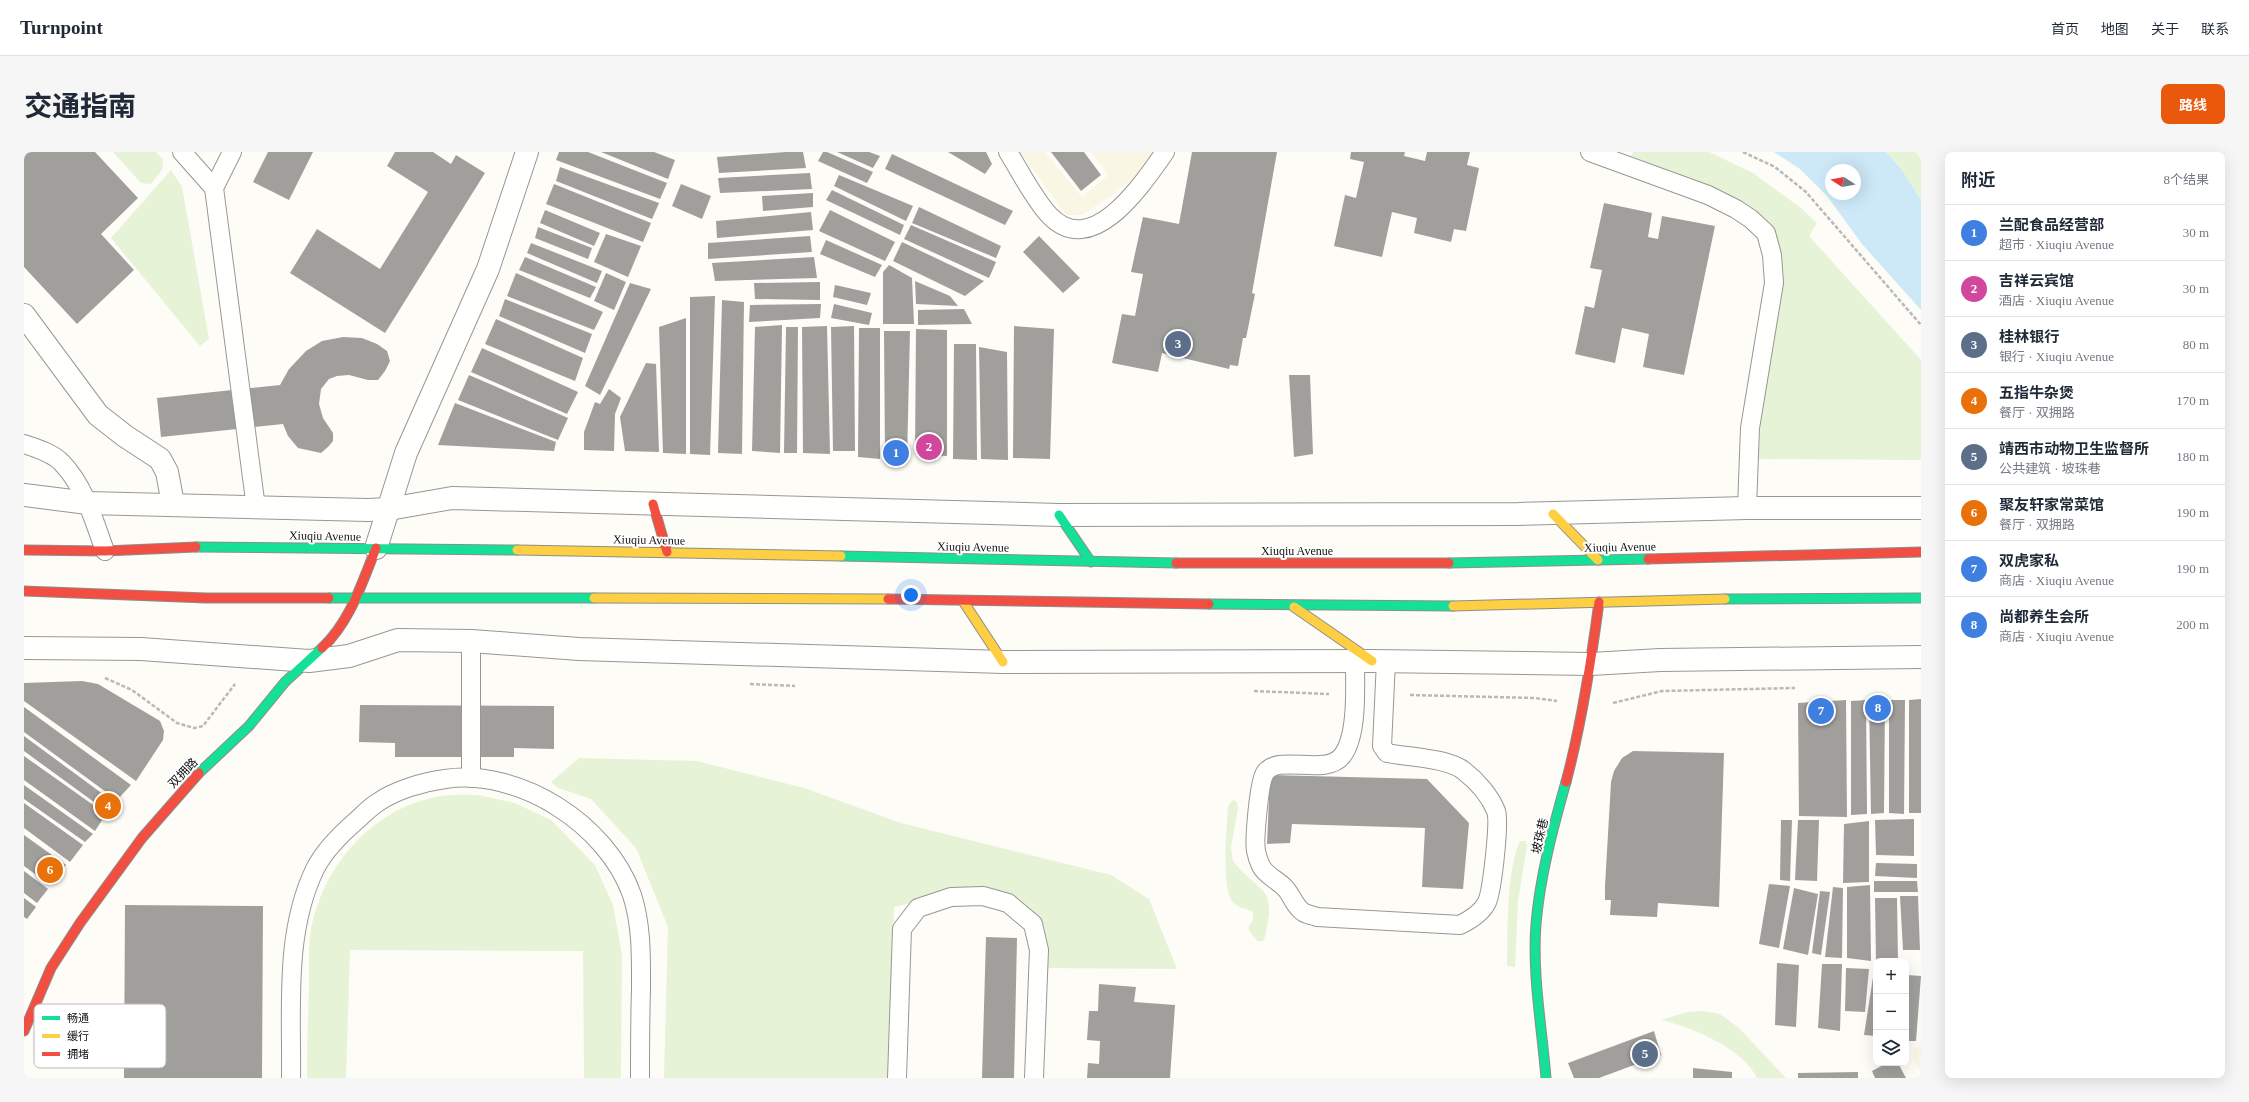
<!DOCTYPE html>
<html lang="zh">
<head>
<meta charset="utf-8">
<style>
  :root { --surface:#fff; --page:#f6f6f7; --text:#1f2937; --muted:#747a83; --line:#e0e1e3; --accent:#ea580c }
  body { margin:0; font-family:"Times New Roman","Noto Sans SC",serif; background:var(--page); color:var(--text) }
  .controls { position:absolute; right:12px; bottom:12px; display:grid; overflow:hidden; border-radius:8px; box-shadow:0 4px 16px #0002 }
  .controls button { width:36px; height:36px; display:grid; place-items:center; padding:0; border:0; border-bottom:1px solid var(--line); background:var(--surface); color:var(--text); font:20px sans-serif }
  .compass { position:absolute; left:1801px; top:12px; width:36px; height:36px; border-radius:50%; background:var(--surface); box-shadow:0 4px 16px #0002; rotate:281deg }
  .you { position:absolute; left:887px; top:443px; width:14px; height:14px; margin:-10px; border:3px solid #fff; border-radius:50%; background:#1a73e8; box-shadow:0 0 0 6px #1a73e833 }
  .badge { display:grid; place-items:center; width:26px; height:26px; border-radius:50%; background:var(--accent); color:#fff; font-size:13px; font-weight:700 }
  .pin { position:absolute; translate:-50% -50%; border:2px solid #fff; box-shadow:0 1px 4px #0006 }
  .list { margin:0; padding:0; list-style:none }
  h2 { display:flex; justify-content:space-between; align-items:center; height:52px; margin:0; padding:0 16px; font-size:17px }
  h2 small { font-size:13px; font-weight:400; color:var(--muted) }
  .list li { display:grid; grid-template-columns:26px 1fr auto; gap:12px; align-items:center; box-sizing:border-box; height:56px; padding:0 16px; border-top:1px solid var(--line) }
  .list b { display:block; font-size:15px; white-space:nowrap }
  .list p { margin:0; font-size:13px; white-space:nowrap; color:var(--muted) }
  .list em { font-size:13px; font-style:normal; color:var(--muted) }
  .icon { flex:none; width:22px; height:22px; fill:none; stroke:currentColor; stroke-width:2; stroke-linecap:round; stroke-linejoin:round }
  .map { position:relative; flex:none; width:1897px; height:926px; overflow:hidden; border-radius:8px }
  header { display:flex; align-items:center; gap:24px; box-sizing:border-box; height:56px; padding:0 20px; background:var(--surface); border-bottom:1px solid var(--line) }
  header strong { font-size:19px }
  nav { display:flex; gap:22px; margin-inline-start:auto; font-size:14px }
  .intro { display:flex; align-items:center; justify-content:space-between; box-sizing:border-box; height:96px; padding:0 24px }
  h1 { margin:0; font-size:28px }
  .button { padding:10px 18px; border-radius:8px; background:var(--accent); color:#fff; font-size:14px; font-weight:700 }
  main { display:flex; gap:24px; padding:0 24px }
  aside { flex:1; background:var(--surface); border-radius:8px; box-shadow:0 4px 16px #0002 }
  .map>svg:first-child { display:block }
  .farmland { fill:#f9f7e4 }
  .green { fill:#e7f3d7 }
  .water { fill:#cde8f7; fill-rule:evenodd }
  .building { fill:#a19f9c }
  .lines { fill:none; stroke-linecap:round; stroke-linejoin:round }
  .lane-casing { stroke:#979795; stroke-width:20 }
  .street-casing { stroke:#979795; stroke-width:24 }
  .fast-casing { stroke:#8e8d8b; stroke-width:11 }
  .slow-casing { stroke:#8e8d8b; stroke-width:11 }
  .jam-casing { stroke:#8e8d8b; stroke-width:11 }
  .path { stroke:#b9b9b8; stroke-width:2.5; stroke-dasharray:4 2; stroke-linecap:butt }
  .lane { stroke:#fffffe; stroke-width:18 }
  .street { stroke:#fffffe; stroke-width:22 }
  .fast { stroke:#16e098; stroke-width:9 }
  .slow { stroke:#ffcf43; stroke-width:9 }
  .jam { stroke:#f24e42; stroke-width:9 }
  .labels { text-anchor:middle; dominant-baseline:central; stroke-width:4; stroke-linejoin:round; paint-order:stroke }
  .street-label { font-size:12px; fill:#111; stroke:#fff }
  .key { fill:#fff; stroke:#b8b8b8; stroke-width:1 }
  .key-label { font-size:11px; fill:#111 }
</style>
</head>
<body>
<header>
<strong>Turnpoint</strong>
<nav><a>首页</a><a>地图</a><a>关于</a><a>联系</a></nav>
</header>
<div class="intro"><h1>交通指南</h1><a class="button">路线</a></div>
<main>
<div class="map">
<svg width="1897" height="926" viewBox="0 0 1897 926">
  <rect width="100%" height="100%" fill="#fdfcf7"/>
  <g class="farmland">
    <polygon points="996,0 1021,0 1058,45 1084,23 1067,0 1132,0 1114,22 1087,44 1058,63 1042,63"/>
    <polygon points="1897,894 1897,918 1889,907 1890,897"/>
  </g>
  <g class="green">
    <polygon points="89,0 132,0 139,8 138,18 127,32 117,31"/>
    <polygon points="1609,0 1685,0 1729,21 1777,56 1793,71 1785,84 1897,208 1897,308 1734,307 1751,79 1724,53 1607,4"/>
    <polygon points="1862,0 1893,0 1897,8 1897,48 1878,18"/>
    <polygon points="147,18 158,35 185,187 176,194 87,86"/>
    <polygon points="555,606 673,609 780,636 877,671 1087,723 1125,747 1153,817 1020,816 994,750 963,735 926,738 892,750 870,755 863,926 640,926 644,775 612,696 567,647 534,636 527,630"/>
    <path d="M 454,643 L 491,651 L 527,668 L 571,713 L 589,753 L 598,803 L 597,926 L 560,926 L 559,799 L 326,798 L 322,926 L 283,926 C 283,896 284,865 285,835 C 285,816 284,796 287,778 C 299,714 347,658 412,645 C 425,642 440,643 454,643 Z"/>
    <path d="M 1209,648 L 1213,650 L 1214,656 L 1207,695 L 1209,709 C 1238,745 1254,732 1240,788 L 1234,790 L 1225,778 L 1225,774 L 1229,768 L 1229,760 C 1221,756 1213,756 1208,749 C 1197,733 1203,675 1204,654 Z"/>
    <path d="M 1496,689 L 1502,689 L 1503,694 L 1494,749 L 1491,815 L 1483,814 C 1484,781 1482,718 1496,689 Z"/>
    <path d="M 1679,859 L 1696,862 L 1714,875 L 1762,926 L 1733,926 C 1720,897 1666,874 1637,868 L 1663,860 Z"/>
  </g>
  <path class="water" d="M 1750,0 L 1862,0 L 1878,18 L 1897,48 L 1897,158 L 1838,92 L 1803,44 L 1776,17 ZM 1807,18 L 1831,18 L 1831,42 L 1807,42 Z"/>
  <g class="building">
    <polygon points="0,0 71,0 114,46 77,82 110,118 53,172 0,115"/>
    <polygon points="244,0 289,0 265,48 229,30"/>
    <polygon points="371,0 409,0 427,12 432,3 461,21 361,181 266,121 293,77 356,117 404,40 363,14"/>
    <polygon points="535,0 564,0 643,31 636,47 532,8"/>
    <polygon points="577,0 630,0 651,8 644,27"/>
    <polygon points="762,0 779,0 782,16 695,21 693,5"/>
    <polygon points="799,0 803,0 849,20 843,31 794,9"/>
    <polygon points="813,0 845,0 856,4 849,16"/>
    <polygon points="924,0 962,0 968,12 961,22"/>
    <polygon points="1027,0 1060,0 1077,23 1057,39"/>
    <polygon points="1168,0 1253,0 1228,141 1231,142 1222,186 1219,186 1214,214 1206,213 1205,217 1138,201 1134,220 1088,211 1098,162 1111,164 1119,122 1107,120 1119,65 1155,72"/>
    <polygon points="1327,0 1381,0 1380,4 1401,9 1403,0 1446,0 1443,13 1455,16 1442,79 1430,77 1427,90 1390,81 1393,66 1368,60 1358,105 1310,94 1321,43 1332,46 1340,10 1326,7"/>
    <polygon points="868,2 989,59 981,73 861,17"/>
    <polygon points="536,15 635,51 628,67 532,29"/>
    <polygon points="786,21 788,37 696,41 694,26"/>
    <polygon points="815,23 889,54 882,69 810,34"/>
    <polygon points="530,32 627,71 619,90 522,52"/>
    <polygon points="657,32 687,44 678,67 648,54"/>
    <polygon points="808,38 880,73 876,83 802,48"/>
    <polygon points="789,41 789,55 739,59 738,44"/>
    <polygon points="1580,51 1628,61 1624,85 1634,87 1638,64 1691,74 1660,223 1619,215 1625,182 1598,176 1591,211 1551,202 1561,154 1570,156 1578,118 1566,116"/>
    <polygon points="895,55 977,94 972,106 888,71"/>
    <polygon points="521,58 576,81 570,94 516,71"/>
    <polygon points="806,58 871,90 861,109 795,79"/>
    <polygon points="787,60 789,78 693,86 692,69"/>
    <polygon points="887,73 972,110 965,126 880,87"/>
    <polygon points="514,75 568,96 564,107 511,86"/>
    <polygon points="582,82 617,94 604,125 570,110"/>
    <polygon points="786,84 788,100 684,107 684,91"/>
    <polygon points="1015,84 1056,126 1039,141 999,100"/>
    <polygon points="802,88 858,113 851,125 796,102"/>
    <polygon points="878,90 960,129 941,144 869,109"/>
    <polygon points="507,91 578,119 573,131 503,101"/>
    <polygon points="501,105 572,135 566,146 495,118"/>
    <polygon points="790,105 793,126 691,129 688,111"/>
    <polygon points="865,113 888,126 890,172 859,172 859,120"/>
    <polygon points="492,121 579,160 570,178 483,144"/>
    <polygon points="582,121 602,130 590,158 570,149"/>
    <polygon points="891,129 926,144 934,154 892,152"/>
    <polygon points="796,130 796,148 731,147 730,131"/>
    <polygon points="606,131 627,137 576,243 561,234"/>
    <polygon points="811,133 847,141 843,153 809,145"/>
    <polygon points="691,144 686,303 666,302 666,145"/>
    <polygon points="481,147 568,182 561,201 475,164"/>
    <polygon points="698,148 720,150 718,302 694,301"/>
    <polygon points="797,152 796,166 725,170 726,153"/>
    <polygon points="810,152 848,161 845,173 807,166"/>
    <polygon points="940,157 948,172 894,173 894,158"/>
    <polygon points="662,166 662,302 639,301 635,175"/>
    <polygon points="472,167 559,206 551,229 461,192"/>
    <polygon points="758,173 756,301 728,299 731,175"/>
    <polygon points="803,174 806,302 779,301 778,175"/>
    <polygon points="830,174 831,299 809,299 807,175"/>
    <polygon points="990,174 1030,177 1026,307 989,306"/>
    <polygon points="762,175 774,175 773,301 760,301"/>
    <polygon points="835,176 856,176 856,307 834,305"/>
    <polygon points="892,177 923,178 923,304 891,302"/>
    <polygon points="860,179 886,179 883,307 861,306"/>
    <polygon points="319,185 338,186 353,192 363,199 366,209 361,219 354,228 344,228 325,223 313,224 305,227 297,237 295,252 299,266 309,281 309,289 305,294 297,301 274,296 264,284 259,272 137,285 133,246 256,233 265,217 282,199 298,189"/>
    <polygon points="930,192 952,192 953,308 929,307"/>
    <polygon points="955,195 983,200 984,308 957,307"/>
    <polygon points="458,196 554,240 543,262 447,220"/>
    <polygon points="622,211 632,212 635,300 601,299 596,265"/>
    <polygon points="445,223 544,266 534,288 434,248"/>
    <polygon points="1265,223 1286,223 1289,302 1270,305"/>
    <polygon points="585,237 597,246 591,262 590,299 560,298 560,280 571,250 576,252"/>
    <polygon points="431,251 532,290 530,299 414,293"/>
    <polygon points="58,529 74,532 136,569 140,579 139,588 112,629 0,549 0,531"/>
    <polygon points="1845,547 1861,547 1860,661 1847,662"/>
    <polygon points="1897,547 1897,661 1885,661 1885,548"/>
    <polygon points="1822,548 1823,665 1775,664 1774,551"/>
    <polygon points="1842,548 1843,662 1827,663 1827,549"/>
    <polygon points="1865,548 1881,548 1880,662 1865,661"/>
    <polygon points="336,553 530,554 530,597 490,596 490,605 371,605 371,591 335,590"/>
    <polygon points="0,555 107,633 93,648 0,580"/>
    <polygon points="0,584 91,651 85,661 0,599"/>
    <polygon points="1609,599 1700,601 1695,755 1634,751 1633,765 1586,763 1587,748 1581,748 1581,734 1587,630 1590,619 1598,606"/>
    <polygon points="0,604 82,662 71,679 0,628"/>
    <polygon points="1246,623 1403,627 1445,671 1439,737 1398,735 1401,676 1268,672 1266,691 1243,692"/>
    <polygon points="0,633 69,682 61,690 0,647"/>
    <polygon points="0,651 59,693 46,710 0,676"/>
    <polygon points="1890,667 1890,704 1852,703 1851,668"/>
    <polygon points="1757,668 1768,668 1766,729 1756,728"/>
    <polygon points="1774,668 1795,668 1793,729 1771,728"/>
    <polygon points="1845,669 1845,730 1819,731 1820,672"/>
    <polygon points="0,683 42,713 26,733 0,714"/>
    <polygon points="1852,711 1893,712 1893,726 1851,724"/>
    <polygon points="0,719 24,737 13,751 0,741"/>
    <polygon points="1850,729 1893,729 1894,740 1850,740"/>
    <polygon points="1745,732 1766,734 1755,796 1735,792"/>
    <polygon points="1846,733 1847,809 1823,806 1823,735"/>
    <polygon points="1809,735 1819,736 1818,806 1801,805"/>
    <polygon points="1770,736 1794,742 1784,803 1759,797"/>
    <polygon points="1796,739 1806,740 1797,803 1788,801"/>
    <polygon points="1876,744 1894,744 1896,798 1879,798"/>
    <polygon points="0,746 12,755 3,767 0,765"/>
    <polygon points="1851,746 1873,746 1874,809 1852,809"/>
    <polygon points="101,753 239,754 238,926 100,926"/>
    <polygon points="962,785 993,786 990,926 958,926"/>
    <polygon points="1753,811 1775,813 1772,875 1751,873"/>
    <polygon points="1798,812 1818,812 1816,879 1794,876"/>
    <polygon points="1822,816 1845,817 1841,860 1821,859"/>
    <polygon points="1850,819 1852,819 1852,884 1840,883"/>
    <polygon points="1883,823 1897,824 1892,889 1882,889"/>
    <polygon points="1075,832 1112,835 1110,850 1151,853 1146,926 1063,926 1064,911 1075,912 1076,889 1063,888 1065,859 1074,859"/>
    <polygon points="1630,879 1637,903 1575,926 1550,926 1544,911"/>
    <polygon points="1863,911 1874,911 1882,926 1851,926 1848,919"/>
    <polygon points="1669,916 1708,920 1708,926 1669,926"/>
    <polygon points="1834,920 1834,926 1774,926 1774,921"/>
  </g>
  <g class="lines">
    <defs>
      <g id="lane">
        <polyline points="158,0 190,36"/>
        <polyline points="208,0 190,36 232,356"/>
        <path d="M 984,0 C 996,19 1011,49 1026,64 C 1069,108 1119,31 1141,0"/>
        <polyline points="1566,0 1684,43 1712,57 1727,67 1742,81 1748,103 1750,131 1726,276 1723,356"/>
        <path d="M 0,292 C 12,296 29,301 38,311 C 61,335 70,369 81,399"/>
        <path d="M 1331,510 C 1331,535 1334,584 1318,604 C 1301,625 1254,601 1241,621 C 1235,630 1230,688 1232,699 C 1233,704 1235,710 1237,714 C 1242,724 1254,728 1261,736 C 1268,743 1270,754 1279,760 C 1283,763 1289,763 1293,765 L 1436,773 C 1446,768 1458,761 1463,750 C 1468,739 1476,670 1472,659 C 1466,644 1453,629 1440,619 C 1425,606 1383,605 1363,601 L 1358,594 L 1362,509"/>
        <polyline points="447,626 447,489"/>
        <path d="M 267,926 C 268,857 260,781 291,717 C 300,699 317,682 332,669 C 339,663 345,656 353,651 C 371,638 399,630 421,627 C 495,616 583,672 608,743 C 618,774 617,806 617,838 C 616,867 616,897 616,926"/>
        <polyline points="873,926 878,777 894,756 927,745 959,744 984,751 1009,772 1015,798 1010,926"/>
      </g>
      <g id="street">
        <polyline points="0,163 74,263 101,284 136,307 143,320 149,352"/>
        <polyline points="0,343 64,351 344,358 365,357 428,346 1035,363 1495,362 1723,356 1897,356"/>
        <polyline points="352,396 382,301 464,117 503,0"/>
        <polyline points="0,496 117,497 285,509 325,504 374,488 447,489 555,497 979,510 1348,509 1567,512 1636,508 1897,505"/>
      </g>
      <g id="fast">
        <polyline points="1035,363 1067,410"/>
        <polyline points="172,395 493,398"/>
        <polyline points="817,404 1152,411"/>
        <polyline points="1425,411 1624,407"/>
        <polyline points="305,446 570,446"/>
        <polyline points="1701,447 1897,446"/>
        <polyline points="1185,452 1429,454"/>
        <polyline points="175,621 225,574 261,530 298,496"/>
        <path d="M 1522,926 C 1518,876 1508,822 1512,772 C 1516,724 1529,676 1542,630"/>
      </g>
      <g id="slow">
        <polyline points="1529,362 1574,408"/>
        <polyline points="493,398 817,404"/>
        <polyline points="570,446 864,447"/>
        <polyline points="939,449 979,510"/>
        <polyline points="1429,454 1701,447"/>
        <polyline points="1270,455 1348,509"/>
      </g>
      <g id="jam">
        <polyline points="629,352 643,400"/>
        <polyline points="0,398 81,399 172,395"/>
        <polyline points="1624,407 1897,400"/>
        <polyline points="1152,411 1425,411"/>
        <polyline points="0,439 182,446 305,446"/>
        <polyline points="864,447 1185,452"/>
        <path d="M 298,496 C 326,470 338,431 352,396"/>
        <path d="M 1542,630 C 1558,570 1567,511 1575,450"/>
        <polyline points="0,879 27,816 56,771 118,686 175,621"/>
      </g>
    </defs>
    <use href="#lane" class="lane-casing"/>
    <use href="#street" class="street-casing"/>
    <use href="#fast" class="fast-casing"/>
    <use href="#slow" class="slow-casing"/>
    <use href="#jam" class="jam-casing"/>
    <g class="path">
      <polyline points="1719,0 1751,15 1782,40 1897,173"/>
      <polyline points="81,526 108,538 153,571 170,576 179,574 211,532"/>
      <polyline points="726,532 771,534"/>
      <polyline points="1230,539 1305,542"/>
      <polyline points="1386,543 1511,546 1533,549"/>
      <polyline points="1589,551 1638,539 1771,536"/>
    </g>
    <use href="#lane" class="lane"/>
    <use href="#street" class="street"/>
    <use href="#fast" class="fast"/>
    <use href="#slow" class="slow"/>
    <use href="#jam" class="jam"/>
  </g>
  <g class="labels">
    <g class="street-label">
      <text transform="translate(301 384) rotate(1)">Xiuqiu Avenue</text>
      <text transform="translate(625 388) rotate(1)">Xiuqiu Avenue</text>
      <text transform="translate(949 395) rotate(1)">Xiuqiu Avenue</text>
      <text transform="translate(1596 395) rotate(-1)">Xiuqiu Avenue</text>
      <text x="1273" y="399">Xiuqiu Avenue</text>
      <text transform="translate(159 621) rotate(-46)">双拥路</text>
      <text transform="translate(1516 684) rotate(-77)">坡珠巷</text>
    </g>
  </g>
  <rect x="10" y="852" width="132" height="64" rx="6" class="key"/>
  <rect x="18" y="864" width="18" height="4" fill="#16e098"/>
  <rect x="18" y="882" width="18" height="4" fill="#ffcf43"/>
  <rect x="18" y="900" width="18" height="4" fill="#f24e42"/>
  <g class="key-label">
    <text x="43" y="870">畅通</text>
    <text x="43" y="888">缓行</text>
    <text x="43" y="906">拥堵</text>
  </g>
</svg>
<div class="controls">
<button>+</button>
<button>−</button>
<button><svg class="icon" aria-label="layers" viewBox="0 0 24 24"><path d="M12 4l9 5-9 5-9-5zM3 14l9 5 9-5"/></svg></button>
</div>
<svg class="compass" viewBox="-18 -18 36 36"><path d="M0-13l5 13h-10z" fill="#e53935"/><path d="M0 13l5-13h-10z" fill="#747a83"/></svg>
<div class="you"></div>
<div class="pin badge" style="left:872px;top:301px;background:#3f7fe0">1</div>
<div class="pin badge" style="left:905px;top:295px;background:#d1479c">2</div>
<div class="pin badge" style="left:1154px;top:192px;background:#5c6f8a">3</div>
<div class="pin badge" style="left:84px;top:654px;background:#e8710a">4</div>
<div class="pin badge" style="left:1621px;top:902px;background:#5c6f8a">5</div>
<div class="pin badge" style="left:26px;top:718px;background:#e8710a">6</div>
<div class="pin badge" style="left:1797px;top:559px;background:#3f7fe0">7</div>
<div class="pin badge" style="left:1854px;top:556px;background:#3f7fe0">8</div>
</div>
<aside>
<h2>附近<small>8个结果</small></h2>
<ul class="list">
<li><span class="badge" style="background:#3f7fe0">1</span><div><b>兰配食品经营部</b><p>超市 · Xiuqiu Avenue</p></div><em>30 m</em></li>
<li><span class="badge" style="background:#d1479c">2</span><div><b>吉祥云宾馆</b><p>酒店 · Xiuqiu Avenue</p></div><em>30 m</em></li>
<li><span class="badge" style="background:#5c6f8a">3</span><div><b>桂林银行</b><p>银行 · Xiuqiu Avenue</p></div><em>80 m</em></li>
<li><span class="badge" style="background:#e8710a">4</span><div><b>五指牛杂煲</b><p>餐厅 · 双拥路</p></div><em>170 m</em></li>
<li><span class="badge" style="background:#5c6f8a">5</span><div><b>靖西市动物卫生监督所</b><p>公共建筑 · 坡珠巷</p></div><em>180 m</em></li>
<li><span class="badge" style="background:#e8710a">6</span><div><b>聚友轩家常菜馆</b><p>餐厅 · 双拥路</p></div><em>190 m</em></li>
<li><span class="badge" style="background:#3f7fe0">7</span><div><b>双虎家私</b><p>商店 · Xiuqiu Avenue</p></div><em>190 m</em></li>
<li><span class="badge" style="background:#3f7fe0">8</span><div><b>尚都养生会所</b><p>商店 · Xiuqiu Avenue</p></div><em>200 m</em></li>
</ul>
</aside>
</main>
</body>
</html>
